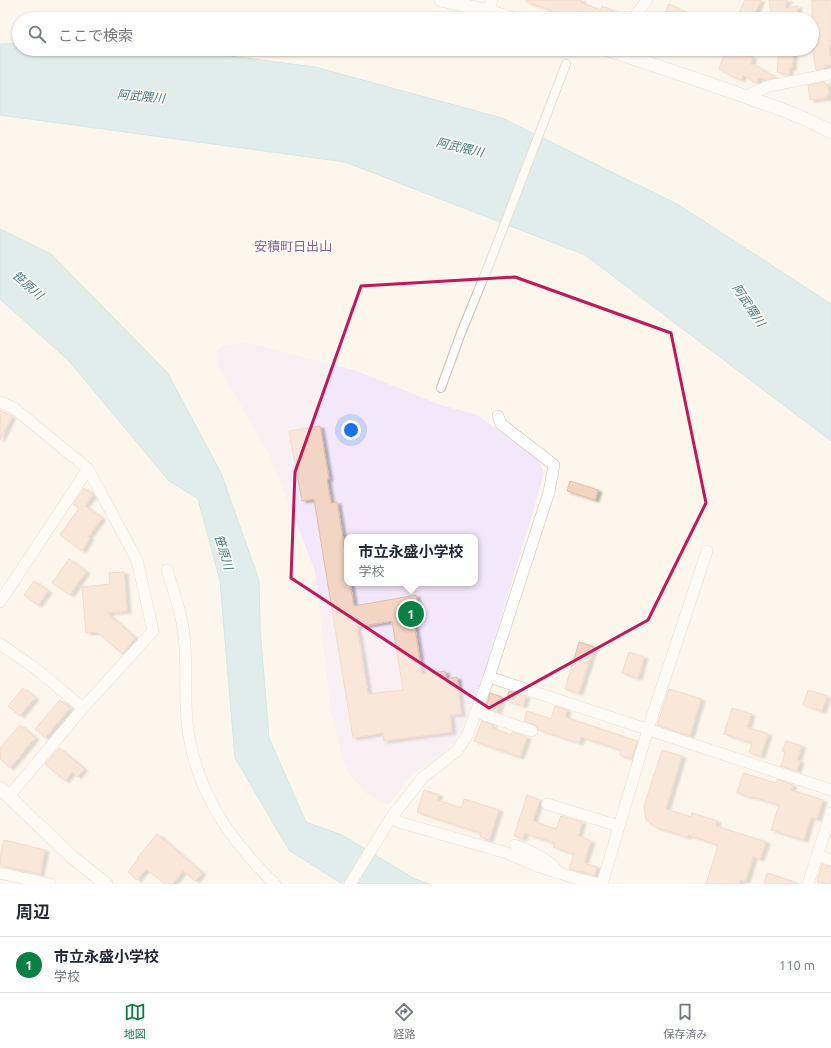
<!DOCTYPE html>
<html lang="ja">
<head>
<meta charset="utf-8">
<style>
  :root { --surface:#fff; --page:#f2f2f3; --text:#1f2937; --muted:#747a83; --line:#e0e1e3; --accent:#0b8043 }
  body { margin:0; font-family:Ubuntu,"Noto Sans JP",sans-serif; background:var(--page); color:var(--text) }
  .you { position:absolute; left:351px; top:430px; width:14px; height:14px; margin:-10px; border:3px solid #fff; border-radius:50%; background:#1a73e8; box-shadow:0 0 0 6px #1a73e833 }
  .badge { display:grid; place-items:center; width:26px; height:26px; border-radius:50%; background:var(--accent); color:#fff; font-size:13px; font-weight:700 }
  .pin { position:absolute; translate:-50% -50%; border:2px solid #fff; box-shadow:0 1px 4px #0006 }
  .popup { position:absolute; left:344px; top:534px; width:134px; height:52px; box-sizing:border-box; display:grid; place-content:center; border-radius:8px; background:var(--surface); filter:drop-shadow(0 1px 3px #0005); font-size:13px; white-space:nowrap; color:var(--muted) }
  .popup b { font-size:15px; color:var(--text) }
  .popup::after { content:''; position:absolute; left:50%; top:100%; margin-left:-8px; border:8px solid transparent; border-top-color:var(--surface) }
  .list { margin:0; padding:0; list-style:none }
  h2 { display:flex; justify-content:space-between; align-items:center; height:52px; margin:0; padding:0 16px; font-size:17px }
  h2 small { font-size:13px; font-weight:400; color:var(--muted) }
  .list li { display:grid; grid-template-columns:26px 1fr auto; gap:12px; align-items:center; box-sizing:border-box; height:56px; padding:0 16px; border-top:1px solid var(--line) }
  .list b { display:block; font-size:15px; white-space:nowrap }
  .list p { margin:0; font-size:13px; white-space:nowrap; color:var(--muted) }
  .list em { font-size:13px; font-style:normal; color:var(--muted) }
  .icon { flex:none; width:22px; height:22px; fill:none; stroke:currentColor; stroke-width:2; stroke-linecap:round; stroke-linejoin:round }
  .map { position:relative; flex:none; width:831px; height:884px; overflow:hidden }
  .search { position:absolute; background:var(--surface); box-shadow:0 1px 3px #0004; left:12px; right:12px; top:12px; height:44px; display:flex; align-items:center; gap:10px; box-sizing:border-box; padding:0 14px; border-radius:22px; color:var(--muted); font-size:15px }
  .sheet { height:108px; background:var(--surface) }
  nav { display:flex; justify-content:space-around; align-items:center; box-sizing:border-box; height:56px; border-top:1px solid var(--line); background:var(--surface); font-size:11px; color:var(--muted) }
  nav a { display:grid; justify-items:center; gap:2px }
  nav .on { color:var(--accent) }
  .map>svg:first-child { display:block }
  .education { fill:#f3e8fa; fill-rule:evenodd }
  .water { fill:#bfe3e8; stroke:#a5d3da }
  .building { fill:#f3d5c3; stroke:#e6bba3; fill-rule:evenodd; filter:url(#shadow) }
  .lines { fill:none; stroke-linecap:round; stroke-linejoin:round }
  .pedestrian-casing { stroke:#d1beb0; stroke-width:10 }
  .minor-casing { stroke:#d1beb0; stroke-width:12 }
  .tertiary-casing { stroke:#d1beb0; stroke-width:14 }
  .pedestrian { stroke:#fff; stroke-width:8 }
  .minor { stroke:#fff; stroke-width:11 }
  .tertiary { stroke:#fff; stroke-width:13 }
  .marked { fill:none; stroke:#c2185b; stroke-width:3; stroke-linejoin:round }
  .labels { text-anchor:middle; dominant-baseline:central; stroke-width:3; stroke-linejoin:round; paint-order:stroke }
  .water-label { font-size:12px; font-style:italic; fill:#437c86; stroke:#fffaf3 }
  .quarter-label { font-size:13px; fill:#846695; stroke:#fffaf3 }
</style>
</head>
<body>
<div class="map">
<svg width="831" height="884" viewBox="0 0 831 884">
  <defs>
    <filter id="shadow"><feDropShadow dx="4" dy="2" stdDeviation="1" flood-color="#0004"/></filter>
  </defs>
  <rect width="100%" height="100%" fill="#fdf6ec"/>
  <path class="education" d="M 245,342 L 357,371 L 438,404 L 477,415 L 539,458 L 544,474 L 489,658 L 462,731 L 450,748 L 420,769 L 408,780 L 388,805 L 364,792 L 349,773 L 343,761 L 331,712 L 315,571 L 270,456 L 218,366 L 216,356 L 218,349 L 224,346 ZM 347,537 L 475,537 L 475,583 L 347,583 Z"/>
  <g class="water">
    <polygon points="19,43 19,49 176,49 315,67 502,118 679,205 831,304 831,441 585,255 345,162 0,115 0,44"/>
    <polygon points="0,229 51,254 167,372 221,473 259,580 260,628 269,738 306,822 342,835 415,879 430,884 342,884 289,850 235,758 220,581 198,499 169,481 69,361 0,299"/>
  </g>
  <g class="building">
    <polygon points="526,0 582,0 581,3 601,10 602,6 614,11 613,14 624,17 624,19 564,19 565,17 551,12 551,10 526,2"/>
    <polygon points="745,0 761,0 752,19 736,19"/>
    <polygon points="769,0 788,0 785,5 786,8 798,6 796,19 772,19"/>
    <polygon points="812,0 831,0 831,44 829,45 831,65 824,66 824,68 816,70 812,47"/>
    <polygon points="669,4 683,11 679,19 662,19"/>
    <polygon points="726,49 737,49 753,58 750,64 755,65 776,78 768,79 759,78 756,83 743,75 741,80 725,73 725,71 719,69"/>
    <polygon points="779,49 794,49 792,68 789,68 789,74 777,72"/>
    <polygon points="825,82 826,85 828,85 829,95 827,95 827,98 810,100 808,85"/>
    <polygon points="0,410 12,417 0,440"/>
    <path d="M 320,426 L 329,479 L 327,480 L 331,503 L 337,502 L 347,564 L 347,583 L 350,583 L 354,606 L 416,595 L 419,614 L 413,615 L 422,674 L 445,671 L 446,679 L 457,677 L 461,714 L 450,715 L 452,732 L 384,741 L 383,733 L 353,738 L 314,499 L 302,501 L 289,431 ZM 392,621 L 403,690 L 368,694 L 357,627 Z"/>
    <polygon points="570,481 598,490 595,500 567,491"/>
    <polygon points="84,488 93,495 85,506 102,518 88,537 90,538 82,551 60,535 79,508 73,504"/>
    <polygon points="69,559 86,572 70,595 52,583"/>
    <polygon points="124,572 127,611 107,613 135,638 122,654 97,632 86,633 82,587 110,584 109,573"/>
    <polygon points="34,581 48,591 38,605 24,595"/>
    <polygon points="579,642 594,647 579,693 565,689"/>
    <polygon points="629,652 644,657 638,678 622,673"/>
    <polygon points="23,688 35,698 20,716 8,706"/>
    <polygon points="669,689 701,699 690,736 657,725"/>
    <polygon points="808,690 827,696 822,711 803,705"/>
    <polygon points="509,691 526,696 523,706 506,700"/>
    <polygon points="490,693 502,697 497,712 486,708"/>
    <polygon points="60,700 70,708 45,738 35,729"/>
    <polygon points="555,706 567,710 565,717 637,741 632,759 620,755 621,750 581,737 579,743 539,730 535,725 524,721 527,711 551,719"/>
    <polygon points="732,708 751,714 747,727 768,734 761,756 749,753 752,743 724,734"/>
    <polygon points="482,721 493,725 492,728 511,735 512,732 527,737 520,757 474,741"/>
    <polygon points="20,725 35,738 10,768 0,759 0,748"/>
    <polygon points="786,741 802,746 797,760 800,761 797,771 781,766 785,752 782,751"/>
    <polygon points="59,748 84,769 77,777 72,772 65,781 45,764"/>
    <polygon points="662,750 682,756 666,809 691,817 692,813 717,821 716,826 766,842 760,859 753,857 746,881 740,880 739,884 706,884 718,845 688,835 687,837 655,827 646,820 644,806"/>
    <polygon points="743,773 776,783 777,779 793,785 791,790 823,800 817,819 811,817 804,840 771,830 779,805 750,796 750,797 737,793"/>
    <polygon points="424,790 439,795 437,800 461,808 464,799 499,810 489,840 480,837 481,833 417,812"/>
    <polygon points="527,795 540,800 533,821 556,829 561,816 582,822 578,836 591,841 584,863 597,867 594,876 581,871 581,872 569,869 574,854 553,847 555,843 524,833 523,839 514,836"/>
    <polygon points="157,834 202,873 195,881 183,871 173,884 165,884 146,869 137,880 128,872 138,859 137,858"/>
    <polygon points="4,840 45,850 40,874 0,865 0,856"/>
    <polygon points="822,864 831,867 830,884 817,882"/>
    <polygon points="767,873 795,882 795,884 764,884"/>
  </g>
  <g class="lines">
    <defs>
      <polyline id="pedestrian" points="441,388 461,333 492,257 566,64"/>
      <g id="minor">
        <polyline points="488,11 492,0"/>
        <polyline points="633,19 647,0"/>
        <polyline points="746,96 769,86 831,74"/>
        <polyline points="0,402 14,408 88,469 137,560 153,631 83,708 9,796"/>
        <path d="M 167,570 C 173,589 180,608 183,628 C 188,659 184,691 187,722 C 194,788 228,839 275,884"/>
        <polyline points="0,602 88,469"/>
        <polyline points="0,644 35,668 83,708"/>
        <polyline points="489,677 831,790"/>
        <polyline points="476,712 532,731"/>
        <polyline points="547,804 619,826"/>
        <polyline points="391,818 402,823 507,853 537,866 572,877 599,884"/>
        <path d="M 515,845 C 526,850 556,861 557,873"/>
        <polyline points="817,855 831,860"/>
        <polyline points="0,873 50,884"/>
        <polyline points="350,884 391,818 423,777 457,751 468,734 489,677 549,492 554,465 501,424 498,416"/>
        <polyline points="602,884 648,729 707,551"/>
        <polyline points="808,884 831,813"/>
      </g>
      <g id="tertiary">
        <polyline points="441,0 488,11 514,19"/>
        <path d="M 606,49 C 651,64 696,79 741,95 C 772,106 803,116 831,132"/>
        <polyline points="0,788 72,857 106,884"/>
      </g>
    </defs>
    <use href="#pedestrian" class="pedestrian-casing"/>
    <use href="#minor" class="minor-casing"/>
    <use href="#tertiary" class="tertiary-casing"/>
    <use href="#pedestrian" class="pedestrian"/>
    <use href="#minor" class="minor"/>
    <use href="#tertiary" class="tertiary"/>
  </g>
  <path d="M0 0H831V884H0ZM 515,277 L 671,333 L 706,503 L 648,620 L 489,708 L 291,578 L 295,472 L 361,286 Z" fill="#fdf6ec" fill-opacity=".55" fill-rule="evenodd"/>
  <path class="marked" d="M 515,277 L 671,333 L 706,503 L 648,620 L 489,708 L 291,578 L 295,472 L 361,286 Z"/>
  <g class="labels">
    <g class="water-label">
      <text transform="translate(141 96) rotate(5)">阿武隈川</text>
      <text transform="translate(460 147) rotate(13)">阿武隈川</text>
      <text transform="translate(28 285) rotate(41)">笹原川</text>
      <text transform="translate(749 305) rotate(56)">阿武隈川</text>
      <text transform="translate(224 552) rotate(73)">笹原川</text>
    </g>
    <g class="quarter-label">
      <text x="293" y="246">安積町日出山</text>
    </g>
  </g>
</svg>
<div class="you"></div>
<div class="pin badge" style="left:411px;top:614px">1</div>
<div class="popup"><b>市立永盛小学校</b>学校</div>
<div class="search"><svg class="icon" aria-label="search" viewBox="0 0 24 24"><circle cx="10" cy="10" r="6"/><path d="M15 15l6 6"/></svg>ここで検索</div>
</div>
<section class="sheet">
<h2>周辺<small></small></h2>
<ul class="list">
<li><span class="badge">1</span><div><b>市立永盛小学校</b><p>学校</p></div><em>110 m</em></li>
</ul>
</section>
<nav>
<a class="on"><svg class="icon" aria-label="map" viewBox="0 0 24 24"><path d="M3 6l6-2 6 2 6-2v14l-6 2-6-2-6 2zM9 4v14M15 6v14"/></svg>地図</a>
<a><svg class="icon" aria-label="directions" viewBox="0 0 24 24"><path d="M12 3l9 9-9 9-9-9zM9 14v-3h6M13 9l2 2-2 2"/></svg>経路</a>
<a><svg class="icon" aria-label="saved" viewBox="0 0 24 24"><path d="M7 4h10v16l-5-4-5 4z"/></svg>保存済み</a>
</nav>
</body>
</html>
